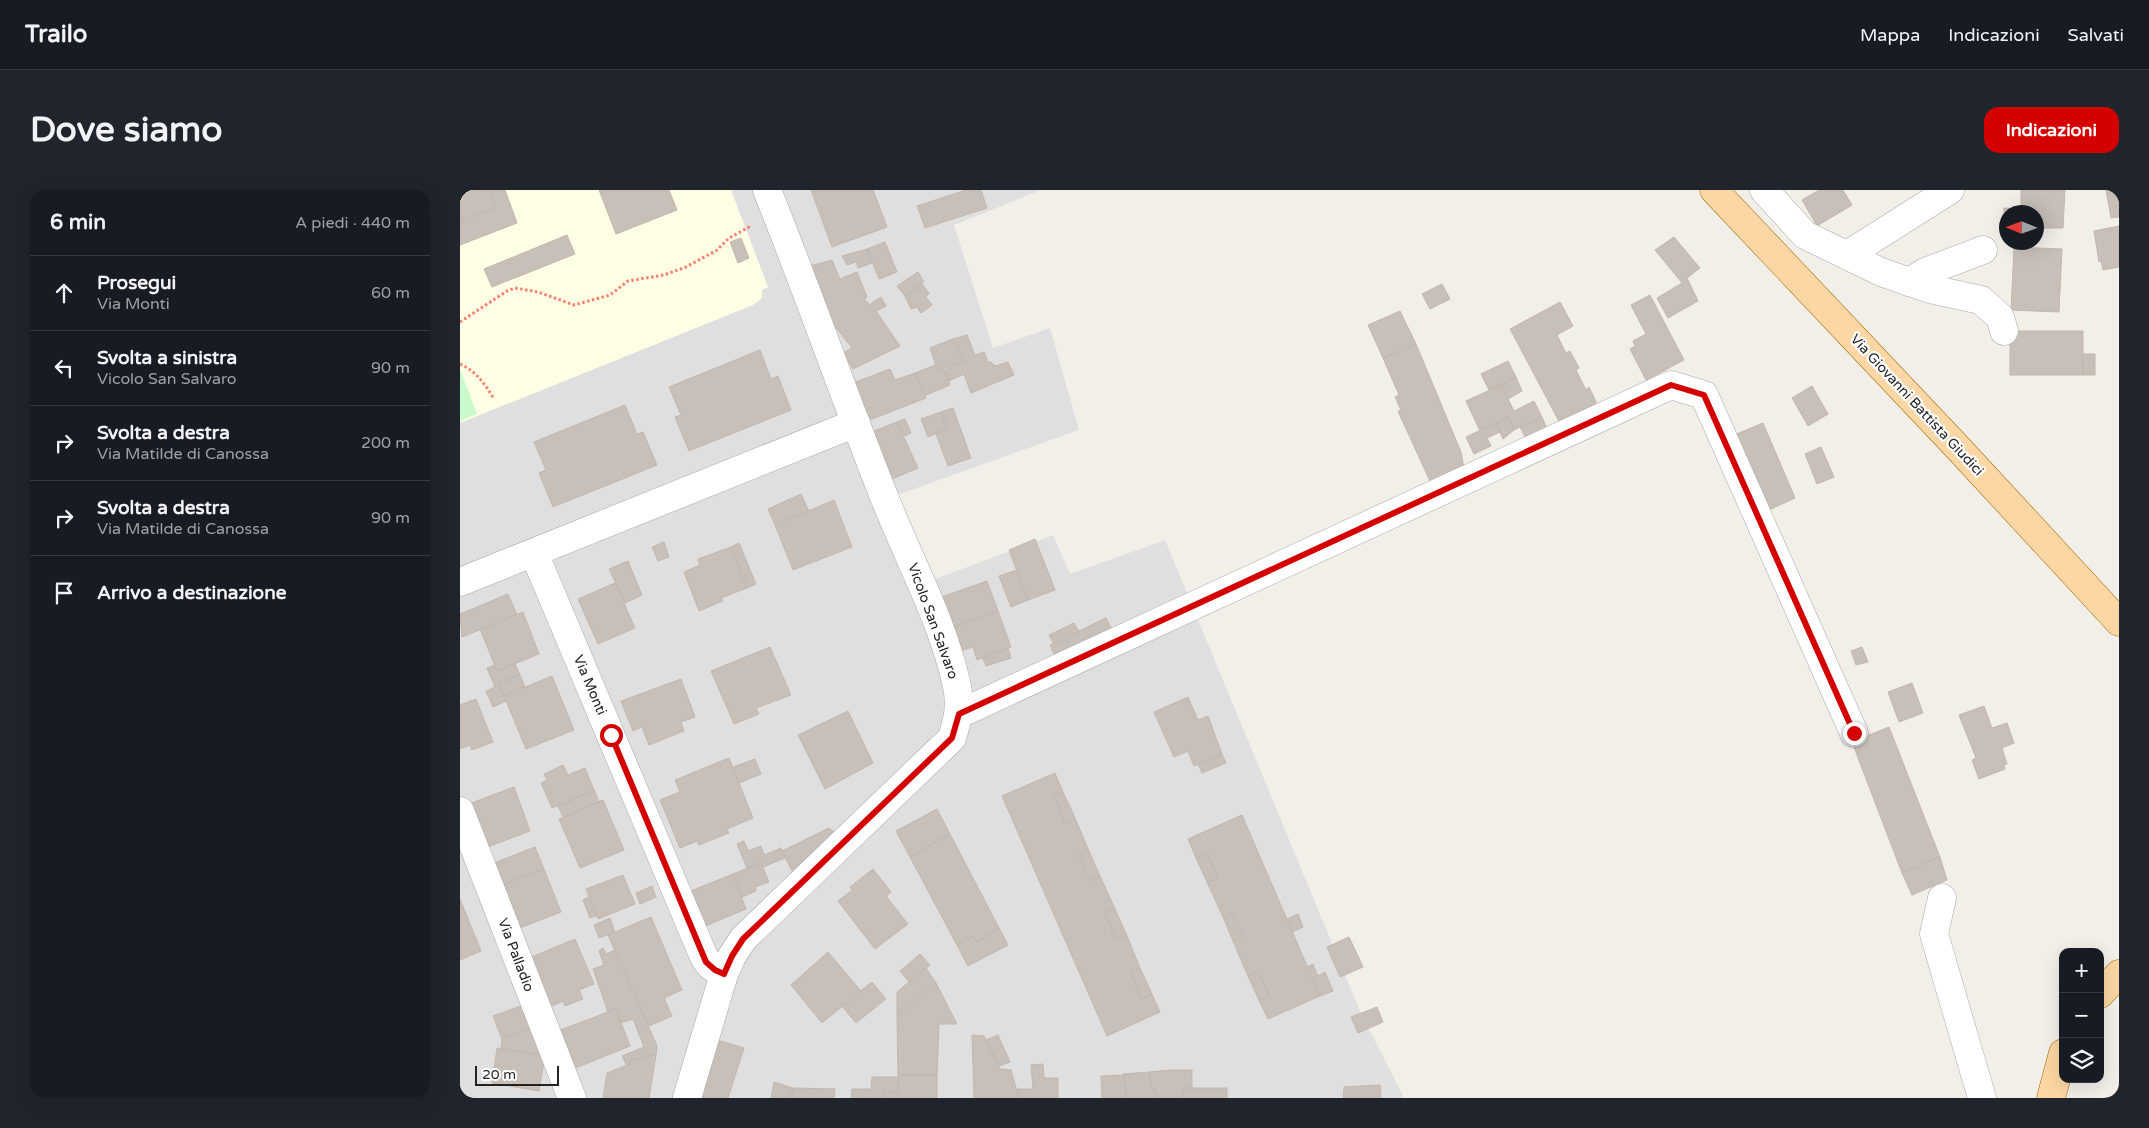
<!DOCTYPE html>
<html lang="it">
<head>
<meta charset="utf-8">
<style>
  :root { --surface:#171b24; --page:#20242c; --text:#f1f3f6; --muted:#9ea1a6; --line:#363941; --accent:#d40000 }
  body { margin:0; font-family:"Varela Round",sans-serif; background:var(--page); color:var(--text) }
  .controls { position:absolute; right:15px; bottom:15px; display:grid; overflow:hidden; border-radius:10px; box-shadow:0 5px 20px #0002 }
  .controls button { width:45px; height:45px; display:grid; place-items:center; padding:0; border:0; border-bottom:1px solid var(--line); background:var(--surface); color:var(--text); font:25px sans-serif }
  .compass { position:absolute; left:1539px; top:15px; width:45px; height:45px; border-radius:50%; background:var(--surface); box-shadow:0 5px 20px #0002; rotate:271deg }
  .scale { position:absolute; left:15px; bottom:12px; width:84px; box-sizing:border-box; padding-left:5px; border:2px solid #222; border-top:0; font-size:14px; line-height:18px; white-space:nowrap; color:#222; -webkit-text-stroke:4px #fff; paint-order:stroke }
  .stop { position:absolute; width:15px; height:15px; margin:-11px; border:4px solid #d40000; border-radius:50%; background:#fff }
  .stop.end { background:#d40000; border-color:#fff; box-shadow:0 1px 5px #0008 }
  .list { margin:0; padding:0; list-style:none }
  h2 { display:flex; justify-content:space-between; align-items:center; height:65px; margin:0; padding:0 20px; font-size:21px }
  h2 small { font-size:16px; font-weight:400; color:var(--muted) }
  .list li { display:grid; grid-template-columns:32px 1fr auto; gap:15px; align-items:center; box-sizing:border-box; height:75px; padding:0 20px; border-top:1px solid var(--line) }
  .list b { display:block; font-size:19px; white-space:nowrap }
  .list p { margin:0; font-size:16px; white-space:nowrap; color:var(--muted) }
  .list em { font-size:16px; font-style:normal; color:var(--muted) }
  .icon { flex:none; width:28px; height:28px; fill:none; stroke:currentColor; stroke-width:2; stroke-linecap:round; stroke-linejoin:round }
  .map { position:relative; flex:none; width:1659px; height:908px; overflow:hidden; border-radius:15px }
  header { display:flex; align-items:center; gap:30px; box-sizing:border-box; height:70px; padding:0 25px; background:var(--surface); border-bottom:1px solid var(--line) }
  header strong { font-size:24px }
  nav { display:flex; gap:28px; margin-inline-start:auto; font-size:18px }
  .intro { display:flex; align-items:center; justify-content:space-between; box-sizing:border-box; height:120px; padding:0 30px }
  h1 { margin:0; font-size:35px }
  .button { padding:12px 22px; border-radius:15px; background:var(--accent); color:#fff; font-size:18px; font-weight:700 }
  main { display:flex; gap:30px; padding:0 30px }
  aside { flex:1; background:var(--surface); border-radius:15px; box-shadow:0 5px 20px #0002 }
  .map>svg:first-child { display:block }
  .residential { fill:#e0dfdf }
  .education { fill:#ffffe5 }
  .park { fill:#c8facc }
  .building { fill:#c7bfb8; stroke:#c4b6ab }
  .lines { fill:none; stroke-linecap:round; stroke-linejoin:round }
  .minor-casing { stroke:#a9a9a9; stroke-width:29 }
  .major-casing { stroke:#a06b00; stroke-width:29 }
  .path { stroke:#fa8072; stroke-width:3; stroke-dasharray:2.5 2.5; stroke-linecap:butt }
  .minor { stroke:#fff; stroke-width:28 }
  .major { stroke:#fcd6a4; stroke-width:28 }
  .route { stroke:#d40000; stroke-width:6 }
  .labels { text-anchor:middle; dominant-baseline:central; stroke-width:4.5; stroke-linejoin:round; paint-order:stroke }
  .street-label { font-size:14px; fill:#222; stroke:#fff }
</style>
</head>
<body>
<header>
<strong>Trailo</strong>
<nav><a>Mappa</a><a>Indicazioni</a><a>Salvati</a></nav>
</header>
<div class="intro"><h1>Dove siamo</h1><a class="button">Indicazioni</a></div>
<main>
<aside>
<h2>6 min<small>A piedi · 440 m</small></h2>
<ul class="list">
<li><svg class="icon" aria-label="ahead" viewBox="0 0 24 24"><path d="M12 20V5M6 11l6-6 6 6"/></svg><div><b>Prosegui</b><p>Via Monti</p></div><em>60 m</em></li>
<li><svg class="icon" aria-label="left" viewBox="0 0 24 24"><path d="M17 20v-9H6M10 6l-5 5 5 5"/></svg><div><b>Svolta a sinistra</b><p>Vicolo San Salvaro</p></div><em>90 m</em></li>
<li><svg class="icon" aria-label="right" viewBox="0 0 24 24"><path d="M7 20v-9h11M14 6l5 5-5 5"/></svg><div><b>Svolta a destra</b><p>Via Matilde di Canossa</p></div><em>200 m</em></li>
<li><svg class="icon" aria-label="right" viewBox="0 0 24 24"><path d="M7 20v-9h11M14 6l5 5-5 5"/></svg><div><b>Svolta a destra</b><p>Via Matilde di Canossa</p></div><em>90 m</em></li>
<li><svg class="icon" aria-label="arrive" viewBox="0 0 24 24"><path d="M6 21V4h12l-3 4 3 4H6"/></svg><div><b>Arrivo a destinazione</b></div></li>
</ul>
</aside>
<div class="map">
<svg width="1659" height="908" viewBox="0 0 1659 908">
  <rect width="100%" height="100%" fill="#f2efe9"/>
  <polygon class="residential" points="0,0 581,0 494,35 533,158 590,138 619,240 426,309 462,394 593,345 610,384 705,350 900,821 944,908 0,908"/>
  <polygon class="education" points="0,0 271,0 308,97 302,100 302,108 293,115 0,233"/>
  <polygon class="park" points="0,179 17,224 0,231"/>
  <g class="building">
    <polygon points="0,0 29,0 36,18 0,32"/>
    <polygon points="29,0 45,0 57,33 0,55 0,32 36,18"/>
    <polygon points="139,0 209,0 217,20 156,44"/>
    <polygon points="351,0 413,0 427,37 372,57"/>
    <polygon points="506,0 521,0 527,18 465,38 457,16"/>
    <polygon points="1359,0 1383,0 1392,15 1357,36 1342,10"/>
    <polygon points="1561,0 1605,0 1603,38 1576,38 1576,22 1561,22"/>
    <polygon points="1646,0 1659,0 1659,27 1651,28"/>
    <polygon points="1544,18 1561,19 1561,22 1546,22 1546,44 1544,46"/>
    <polygon points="1659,36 1659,77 1643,80 1641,71 1639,72 1634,41"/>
    <polygon points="107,45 115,64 32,97 24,79"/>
    <polygon points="1214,47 1240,78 1227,88 1238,111 1208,128 1197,108 1222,93 1195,60"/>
    <polygon points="281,48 289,68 278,73 270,52"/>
    <polygon points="425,52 437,82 419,89 407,59"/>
    <polygon points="1554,57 1602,59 1599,122 1551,120"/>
    <polygon points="407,59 412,73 398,78 396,72 387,75 382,66"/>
    <polygon points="372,70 380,89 397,82 407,107 404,109 416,121 440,156 393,179 383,163 392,158 371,131 350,76"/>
    <polygon points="458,82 464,92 445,106 437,96"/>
    <polygon points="462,94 469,103 466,107 472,115 461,123 457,117 451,119 445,106"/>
    <polygon points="982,94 990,109 970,119 962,104"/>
    <polygon points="1190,105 1224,170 1186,190 1170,159 1175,156 1173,151 1186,144 1171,115"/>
    <polygon points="421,107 426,116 416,121 409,115"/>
    <polygon points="1100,112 1113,136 1097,145 1106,163 1110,161 1119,178 1116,180 1126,200 1129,197 1139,218 1101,235 1050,139"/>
    <polygon points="940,121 956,154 923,168 908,135"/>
    <rect x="1550" y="141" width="73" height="44"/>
    <polygon points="507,145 515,165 524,162 528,172 531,172 535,176 548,172 554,185 511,203 504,184 489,191 485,180 503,171 493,149"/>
    <polygon points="493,149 503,171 478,181 470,158"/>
    <polygon points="956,154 1001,262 1005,284 974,300 938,221 941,220 935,207 939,205 923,168"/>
    <polygon points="300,160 311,189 318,186 331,220 229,261 215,227 221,225 209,197"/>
    <rect x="1623" y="164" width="12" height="21"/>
    <polygon points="1048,171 1056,187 1029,200 1021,184"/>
    <polygon points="475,175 478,181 485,180 490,195 464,206 455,183"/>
    <polygon points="430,179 435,190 455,183 466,208 407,231 393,193"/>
    <polygon points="1056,187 1062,201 1048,209 1041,195"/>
    <polygon points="1041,195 1054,221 1074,211 1082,227 1054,240 1049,227 1020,241 1006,211"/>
    <polygon points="1352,196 1368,224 1348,236 1332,208"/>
    <polygon points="165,215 177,244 183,242 197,275 93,317 79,283 86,280 74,252"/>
    <polygon points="493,218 511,268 488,276 476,244 487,239 481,222"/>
    <polygon points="481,222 487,239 468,247 461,229"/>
    <polygon points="1049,227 1054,240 1043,249 1036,233"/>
    <polygon points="1082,227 1088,241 1067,251 1060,237"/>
    <polygon points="445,229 451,243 445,246 437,232"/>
    <polygon points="437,232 458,278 432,289 412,242"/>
    <polygon points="1036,233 1040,242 1027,248 1031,256 1014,264 1006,247"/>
    <polygon points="1303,233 1335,308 1300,324 1267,248"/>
    <polygon points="1361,257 1374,287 1357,294 1345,264"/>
    <polygon points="341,304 349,321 315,335 308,319"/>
    <polygon points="374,310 392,357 333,380 315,335"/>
    <polygon points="575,349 595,400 568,410 549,360"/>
    <polygon points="204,352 209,367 198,371 192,357"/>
    <polygon points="279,353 296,394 287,398 271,357"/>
    <polygon points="271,357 287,398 261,408 263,411 239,421 224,382 240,375 238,369"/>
    <polygon points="168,371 182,405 165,413 149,379"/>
    <polygon points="557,380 568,410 551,417 539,386"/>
    <polygon points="527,391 538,421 486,440 476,409"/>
    <polygon points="155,393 175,438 138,454 118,409"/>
    <polygon points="48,404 57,425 2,447 0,424"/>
    <polygon points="538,421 551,457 517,470 513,457 494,463 486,440"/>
    <polygon points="63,422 79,464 37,481 20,439"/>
    <polygon points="646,428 655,446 598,473 590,455"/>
    <polygon points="614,433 619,442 594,454 589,445"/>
    <polygon points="310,457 331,505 296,518 299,524 274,534 251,481"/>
    <polygon points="1402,457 1408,472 1396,475 1391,461"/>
    <polygon points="548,458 551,468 526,476 523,468"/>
    <polygon points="55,474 60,485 39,494 46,511 33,517 26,501 35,497 27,478 34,475 37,481"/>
    <polygon points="60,485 65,497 44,506 39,494"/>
    <polygon points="92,486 114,540 66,559 44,506"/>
    <polygon points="221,489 235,527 221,532 224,541 189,555 182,537 173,541 161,511"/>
    <polygon points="1452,493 1463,523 1439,532 1428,502"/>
    <polygon points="728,507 738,530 748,526 762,564 734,576 728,561 714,567 694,522"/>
    <polygon points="16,509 33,552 12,560 10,555 0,559 0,515"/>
    <polygon points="1524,516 1532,538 1547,533 1554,553 1542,558 1547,574 1544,575 1545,579 1519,589 1512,570 1516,568 1499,525"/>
    <polygon points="388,521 413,573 365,599 338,545"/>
    <polygon points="1429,537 1480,667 1442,683 1392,552"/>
    <polygon points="762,564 766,573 742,583 738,574"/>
    <polygon points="269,568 293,628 267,639 269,643 239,655 237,651 220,658 200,610 220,602 215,590"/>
    <polygon points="295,569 301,584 279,593 273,577"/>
    <polygon points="103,575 108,585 125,578 134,600 92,618 81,593 87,590 84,584"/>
    <polygon points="595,583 603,602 595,606 605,633 615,628 629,661 619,665 631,691 640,686 655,719 645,723 656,750 667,746 680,778 671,783 681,809 692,804 700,822 647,846 542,606"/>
    <polygon points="54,597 70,641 25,658 6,615"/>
    <polygon points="134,600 139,612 103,627 98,616"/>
    <polygon points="603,602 615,628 605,633 595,606"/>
    <polygon points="143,610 164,660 120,678 99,629"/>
    <polygon points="477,619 490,644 450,667 436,641"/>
    <polygon points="782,625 860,806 808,829 799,810 809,805 798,781 788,786 773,751 783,747 772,723 763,727 747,692 758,689 748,664 736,668 728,649"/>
    <polygon points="369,638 374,642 332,681 322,661"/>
    <polygon points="490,644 539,738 517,752 513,746 497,755 450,667"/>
    <polygon points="284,651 288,661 301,656 304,665 321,658 325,668 303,677 301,673 287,678 277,654"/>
    <polygon points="75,657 84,679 40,696 31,674"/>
    <polygon points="629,661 640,686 631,691 619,665"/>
    <polygon points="748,664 758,689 747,692 736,668"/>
    <polygon points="1480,667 1487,690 1452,705 1442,683"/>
    <polygon points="301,673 309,692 295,697 296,701 282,707 273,684"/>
    <polygon points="84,679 101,722 57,739 40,696"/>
    <polygon points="413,679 431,702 426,706 448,734 415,759 378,711 392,700 390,697"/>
    <polygon points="273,684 286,719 238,739 223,704"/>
    <polygon points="163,685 175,714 138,729 126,699"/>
    <polygon points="192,696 196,707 180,714 176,703"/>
    <polygon points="129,707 136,726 130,728 123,710"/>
    <polygon points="0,709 21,761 0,770"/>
    <polygon points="655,719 667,746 656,750 645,723"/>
    <polygon points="772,723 783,747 773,751 763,727"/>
    <polygon points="838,724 843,737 832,742 827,729"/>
    <polygon points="191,727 222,800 204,808 212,826 189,836 181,817 179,818 148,745"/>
    <polygon points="150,728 155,742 139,748 134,735"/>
    <polygon points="539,738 548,755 508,776 497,755 513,746 517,752"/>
    <polygon points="889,747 903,777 880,787 867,757"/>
    <polygon points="115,749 134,794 119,800 123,809 105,816 103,811 90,817 69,768"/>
    <polygon points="143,758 146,764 155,760 197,856 196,865 171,870 170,874 167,876 162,866 184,857 173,829 161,833 156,819 148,822 133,779 144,775 139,761"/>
    <polygon points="368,762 401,801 362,833 331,795"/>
    <polygon points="460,764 470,775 449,792 440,781"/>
    <polygon points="853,774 858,786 865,782 873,801 860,806 847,777"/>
    <polygon points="466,778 476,793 437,826 437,802"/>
    <polygon points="680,778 692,804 681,809 671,783"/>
    <polygon points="798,781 809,805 799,810 788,786"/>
    <polygon points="412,792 426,809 396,833 382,816"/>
    <polygon points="476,793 497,834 479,834 477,885 438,885 437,826"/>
    <polygon points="63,815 72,838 42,849 33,826"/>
    <polygon points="917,817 923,832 898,843 891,827"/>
    <polygon points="156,819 170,856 113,879 98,841"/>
    <polygon points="72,838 85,866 41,859 42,849"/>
    <polygon points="512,845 524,846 540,879 551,880 559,908 514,908"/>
    <polygon points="538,845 550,872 539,876 526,850"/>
    <polygon points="254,849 284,858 268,908 238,908"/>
    <polygon points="37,858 85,866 79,901 32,893"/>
    <polygon points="196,865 189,908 143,908 147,883 170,874 171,870"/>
    <polygon points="583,874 584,888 598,888 598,908 559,908 557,899 573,899 571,875"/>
    <polygon points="711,880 732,880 732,898 723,898 723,908 696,908 695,899 692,899 689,882"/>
    <polygon points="689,882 692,899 695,899 696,908 666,908 663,884"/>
    <polygon points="438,885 477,885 477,908 424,908 424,901 439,902"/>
    <polygon points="664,885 666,908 642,908 641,886"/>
    <polygon points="412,887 438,887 439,902 424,901 424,908 391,908 392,899 411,899"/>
    <polygon points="314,892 333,898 331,908 311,908"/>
    <polygon points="920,895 921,908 883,908 884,897"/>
    <polygon points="333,898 375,899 374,908 331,908"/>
    <rect x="723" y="898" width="44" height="10"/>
  </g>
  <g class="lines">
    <defs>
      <g id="minor">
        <polyline points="1304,0 1345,45 1421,82 1470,99 1521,110 1540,127 1544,141"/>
        <polyline points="1387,65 1490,0"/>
        <polyline points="1449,92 1465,82 1523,60"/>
        <path d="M 74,363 L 241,760 C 246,773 252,779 264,784"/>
        <polyline points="0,392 396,233"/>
        <polyline points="499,524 1211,195 1244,205 1394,543"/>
        <polyline points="0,621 112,908"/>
        <polyline points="1482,708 1474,744 1522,908"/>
        <path d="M 227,908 L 264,784 L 272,766 L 283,749 L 492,548 C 498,529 501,516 497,496 C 483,431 449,370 425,309 C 384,206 348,102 307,0"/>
      </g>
      <g id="major">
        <polyline points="1254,0 1499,259 1659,432"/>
        <polyline points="1640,804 1659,784"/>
        <polyline points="1591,908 1603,863"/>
      </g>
    </defs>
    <use href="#minor" class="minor-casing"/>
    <use href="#major" class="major-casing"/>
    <g class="path">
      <polyline points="0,132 47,101 55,98 78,102 114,115 150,105 168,91 204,85 226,77 257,60 269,48 291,36"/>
      <path d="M 0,174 C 16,181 25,194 34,209"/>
    </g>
    <use href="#minor" class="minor"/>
    <use href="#major" class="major"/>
  </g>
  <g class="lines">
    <polyline class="route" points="151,545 246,772 255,780 264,784 272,766 283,749 492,548 499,524 1211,195 1244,205 1394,543"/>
  </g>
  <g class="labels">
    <g class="street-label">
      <text transform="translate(1457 215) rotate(47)">Via Giovanni Battista Giudici</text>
      <text transform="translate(473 431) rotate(70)">Vicolo San Salvaro</text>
      <text transform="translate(130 495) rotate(67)">Via Monti</text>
      <text transform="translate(56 765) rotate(69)">Via Palladio</text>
    </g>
  </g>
</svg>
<div class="controls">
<button>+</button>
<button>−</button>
<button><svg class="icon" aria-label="layers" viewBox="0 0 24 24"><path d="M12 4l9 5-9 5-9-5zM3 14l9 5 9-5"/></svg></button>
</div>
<svg class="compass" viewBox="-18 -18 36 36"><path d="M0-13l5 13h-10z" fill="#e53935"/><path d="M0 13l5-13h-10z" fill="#9ea1a6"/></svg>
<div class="scale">20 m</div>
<div class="stop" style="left:151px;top:545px"></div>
<div class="stop end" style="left:1394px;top:543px"></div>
</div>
</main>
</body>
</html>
